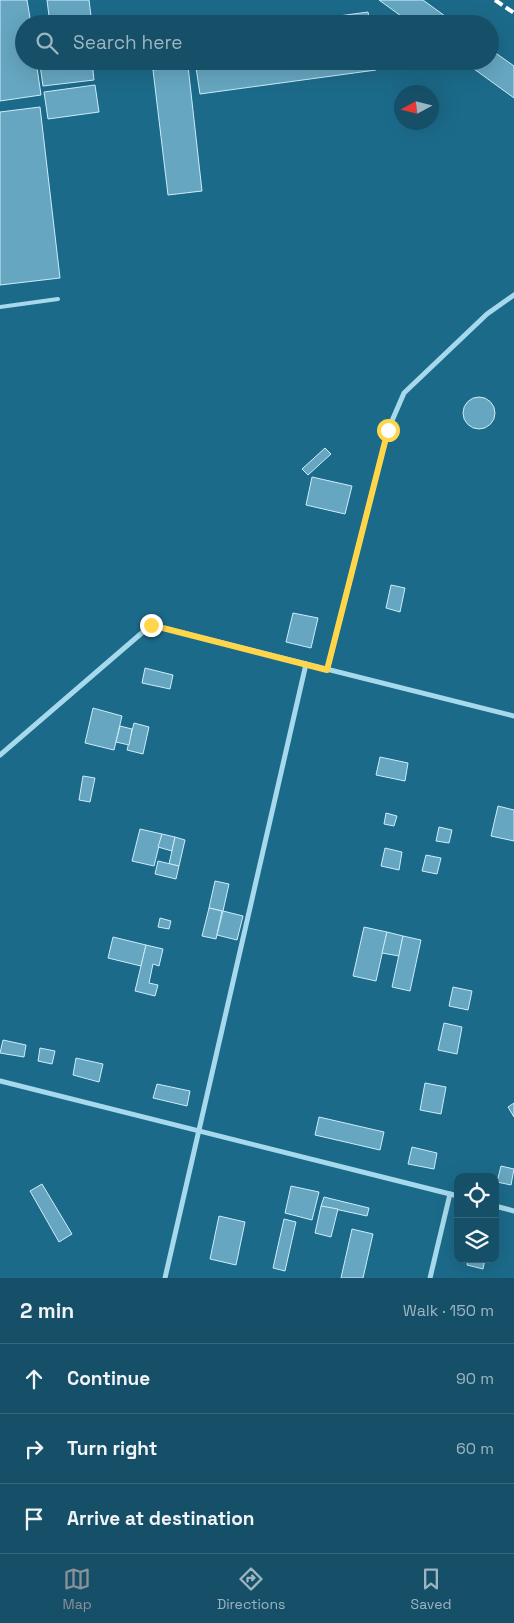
<!DOCTYPE html>
<html lang="en">
<head>
<meta charset="utf-8">
<style>
  :root { --surface:#155068; --page:#225a71; --text:#f1f3f6; --muted:#9db5c0; --line:#34677c; --accent:#8c9099 }
  body { margin:0; font-family:"Space Grotesk",sans-serif; background:var(--page); color:var(--text) }
  .controls { position:absolute; right:15px; bottom:15px; display:grid; overflow:hidden; border-radius:10px; box-shadow:0 5px 20px #0002 }
  .controls button { width:45px; height:45px; display:grid; place-items:center; padding:0; border:0; border-bottom:1px solid var(--line); background:var(--surface); color:var(--text); font:25px sans-serif }
  .compass { position:absolute; left:394px; top:85px; width:45px; height:45px; border-radius:50%; background:var(--surface); box-shadow:0 5px 20px #0002; rotate:263deg }
  .stop { position:absolute; width:15px; height:15px; margin:-11px; border:4px solid #ffd54a; border-radius:50%; background:#fff }
  .stop.end { background:#ffd54a; border-color:#fff; box-shadow:0 1px 5px #0008 }
  .list { margin:0; padding:0; list-style:none }
  h2 { display:flex; justify-content:space-between; align-items:center; height:65px; margin:0; padding:0 20px; font-size:21px }
  h2 small { font-size:16px; font-weight:400; color:var(--muted) }
  .list li { display:grid; grid-template-columns:32px 1fr auto; gap:15px; align-items:center; box-sizing:border-box; height:70px; padding:0 20px; border-top:1px solid var(--line) }
  .list b { display:block; font-size:19px; white-space:nowrap }
  .list em { font-size:16px; font-style:normal; color:var(--muted) }
  .icon { flex:none; width:28px; height:28px; fill:none; stroke:currentColor; stroke-width:2; stroke-linecap:round; stroke-linejoin:round }
  .map { position:relative; flex:none; width:514px; height:1278px; overflow:hidden }
  .search { position:absolute; background:var(--surface); box-shadow:0 5px 20px #0002; left:15px; right:15px; top:15px; height:55px; display:flex; align-items:center; gap:12px; box-sizing:border-box; padding:0 18px; border-radius:28px; color:var(--muted); font-size:19px }
  .sheet { height:275px; background:var(--surface) }
  nav { display:flex; justify-content:space-around; align-items:center; box-sizing:border-box; height:70px; border-top:1px solid var(--line); background:var(--surface); font-size:14px; color:var(--muted) }
  nav a { display:grid; justify-items:center; gap:2px }
  nav .on { color:var(--accent) }
  .map>svg:first-child { display:block }
  .building { fill:#66a6c0; stroke:#ccedf9 }
  .lines { fill:none; stroke-linecap:round; stroke-linejoin:round }
  .service { stroke:#a7d9ec; stroke-width:4 }
  .minor { stroke:#a7d9ec; stroke-width:5 }
  .rail { stroke:#fff; stroke-width:4; stroke-dasharray:9 4; stroke-linecap:butt }
  .route { stroke:#ffd54a; stroke-width:6 }
</style>
</head>
<body>
<div class="map">
<svg width="514" height="1278" viewBox="0 0 514 1278">
  <rect width="100%" height="100%" fill="#1c6a8a"/>
  <g class="building">
    <polygon points="0,0 27,0 31,24 24,24 24,61 36,61 41,95 0,101"/>
    <polygon points="47,0 89,0 92,24 50,24"/>
    <polygon points="379,0 423,0 456,24 412,24"/>
    <polygon points="368,12 370,24 280,24"/>
    <polygon points="490,49 514,66 514,98 463,61 490,61"/>
    <polygon points="68,61 92,61 94,80 43,86 40,65"/>
    <polygon points="195,61 375,61 376,70 200,94"/>
    <polygon points="188,66 202,191 168,195 153,70"/>
    <polygon points="95,85 99,112 48,119 44,92"/>
    <polygon points="40,107 60,278 0,285 0,112"/>
    <circle cx="479" cy="413" r="16"/>
    <polygon points="325,448 331,454 308,475 302,469"/>
    <polygon points="312,477 352,486 345,514 306,505"/>
    <polygon points="391,585 405,588 400,612 386,608"/>
    <polygon points="293,613 318,618 311,648 286,642"/>
    <polygon points="145,668 173,675 170,689 142,683"/>
    <polygon points="93,708 122,716 114,750 85,743"/>
    <polygon points="134,723 149,727 143,754 127,750"/>
    <polygon points="120,726 132,729 129,745 116,742"/>
    <polygon points="380,757 408,763 405,781 376,775"/>
    <polygon points="83,776 95,778 90,802 79,800"/>
    <polygon points="498,806 514,810 514,841 491,836"/>
    <polygon points="386,813 397,816 394,826 384,824"/>
    <polygon points="439,827 452,830 449,843 436,841"/>
    <polygon points="140,829 162,834 154,866 132,861"/>
    <polygon points="162,834 175,837 172,851 158,847"/>
    <polygon points="175,837 185,840 179,866 169,864"/>
    <polygon points="385,848 402,852 399,870 381,866"/>
    <polygon points="426,855 441,858 437,874 422,871"/>
    <polygon points="158,861 179,866 176,879 155,874"/>
    <polygon points="215,881 229,884 223,911 209,908"/>
    <polygon points="209,908 222,911 216,939 202,936"/>
    <polygon points="223,911 243,916 237,940 217,935"/>
    <polygon points="160,918 171,921 169,929 158,927"/>
    <polygon points="364,927 387,932 376,981 353,976"/>
    <polygon points="387,932 403,936 399,956 382,953"/>
    <polygon points="403,936 421,940 410,991 392,987"/>
    <polygon points="113,937 146,945 141,966 108,958"/>
    <polygon points="146,945 163,949 159,966 153,964 149,983 158,985 155,996 135,991"/>
    <polygon points="453,987 472,991 468,1010 449,1006"/>
    <polygon points="444,1023 462,1027 457,1054 438,1050"/>
    <polygon points="3,1040 26,1045 24,1057 0,1053"/>
    <polygon points="40,1048 55,1051 52,1064 38,1061"/>
    <polygon points="76,1058 103,1064 99,1082 73,1075"/>
    <polygon points="425,1083 446,1087 441,1114 420,1110"/>
    <polygon points="157,1084 190,1091 187,1106 153,1098"/>
    <polygon points="514,1103 514,1117 508,1107"/>
    <polygon points="319,1117 384,1132 380,1150 315,1135"/>
    <polygon points="412,1147 437,1153 434,1169 408,1164"/>
    <polygon points="501,1166 514,1169 511,1185 497,1182"/>
    <polygon points="42,1184 72,1234 59,1242 30,1191"/>
    <polygon points="291,1186 319,1192 312,1220 285,1213"/>
    <polygon points="324,1197 369,1208 367,1216 321,1206"/>
    <polygon points="321,1206 338,1209 331,1237 315,1233"/>
    <polygon points="219,1216 245,1222 236,1265 210,1259"/>
    <polygon points="284,1219 296,1222 285,1271 273,1268"/>
    <polygon points="352,1229 373,1234 363,1278 341,1278"/>
    <polygon points="468,1259 485,1259 483,1269 467,1265"/>
  </g>
  <g class="lines">
    <polyline class="service" points="0,307 58,299"/>
    <g class="minor">
      <polyline points="327,670 388,430 404,393 487,314 514,295"/>
      <polyline points="0,755 151,625 514,716"/>
      <polyline points="0,1081 458,1196"/>
      <polyline points="495,1206 514,1211"/>
      <polyline points="165,1278 306,664"/>
      <polyline points="430,1278 450,1194"/>
    </g>
    <polyline class="rail" points="495,0 514,13"/>
  </g>
  <g class="lines">
    <polyline class="route" points="151,625 327,670 388,430"/>
  </g>
</svg>
<div class="controls">
<button><svg class="icon" aria-label="locate" viewBox="0 0 24 24"><circle cx="12" cy="12" r="6"/><path d="M12 2v4M12 18v4M2 12h4M18 12h4"/></svg></button>
<button><svg class="icon" aria-label="layers" viewBox="0 0 24 24"><path d="M12 4l9 5-9 5-9-5zM3 14l9 5 9-5"/></svg></button>
</div>
<svg class="compass" viewBox="-18 -18 36 36"><path d="M0-13l5 13h-10z" fill="#e53935"/><path d="M0 13l5-13h-10z" fill="#9db5c0"/></svg>
<div class="stop" style="left:388px;top:430px"></div>
<div class="stop end" style="left:151px;top:625px"></div>
<div class="search"><svg class="icon" aria-label="search" viewBox="0 0 24 24"><circle cx="10" cy="10" r="6"/><path d="M15 15l6 6"/></svg>Search here</div>
</div>
<section class="sheet">
<h2>2 min<small>Walk · 150 m</small></h2>
<ul class="list">
<li><svg class="icon" aria-label="ahead" viewBox="0 0 24 24"><path d="M12 20V5M6 11l6-6 6 6"/></svg><div><b>Continue</b></div><em>90 m</em></li>
<li><svg class="icon" aria-label="right" viewBox="0 0 24 24"><path d="M7 20v-9h11M14 6l5 5-5 5"/></svg><div><b>Turn right</b></div><em>60 m</em></li>
<li><svg class="icon" aria-label="arrive" viewBox="0 0 24 24"><path d="M6 21V4h12l-3 4 3 4H6"/></svg><div><b>Arrive at destination</b></div></li>
</ul>
</section>
<nav>
<a class="on"><svg class="icon" aria-label="map" viewBox="0 0 24 24"><path d="M3 6l6-2 6 2 6-2v14l-6 2-6-2-6 2zM9 4v14M15 6v14"/></svg>Map</a>
<a><svg class="icon" aria-label="directions" viewBox="0 0 24 24"><path d="M12 3l9 9-9 9-9-9zM9 14v-3h6M13 9l2 2-2 2"/></svg>Directions</a>
<a><svg class="icon" aria-label="saved" viewBox="0 0 24 24"><path d="M7 4h10v16l-5-4-5 4z"/></svg>Saved</a>
</nav>
</body>
</html>
